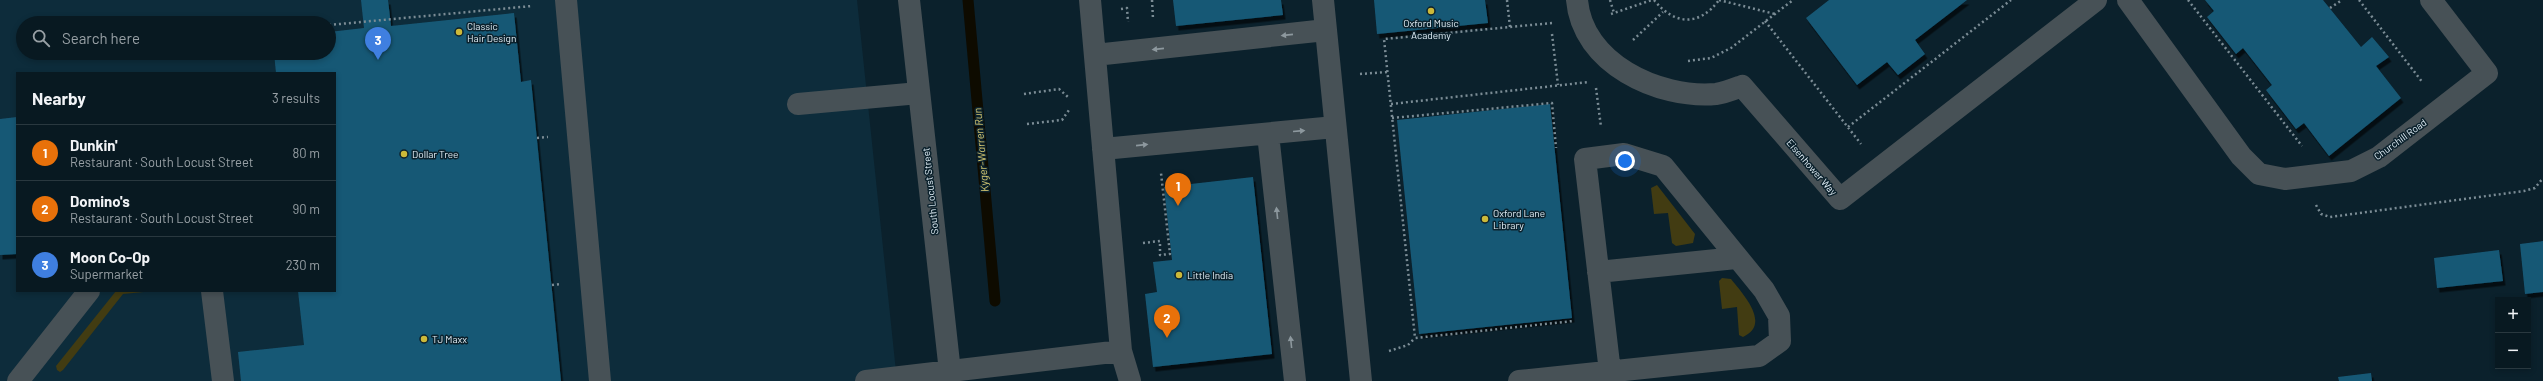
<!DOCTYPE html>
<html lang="en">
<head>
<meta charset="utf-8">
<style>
  body { margin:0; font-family:Barlow,sans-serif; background:#11222a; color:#f1f3f6 }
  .controls { position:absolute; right:12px; bottom:12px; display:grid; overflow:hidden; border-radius:0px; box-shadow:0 2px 6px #0003 }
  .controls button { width:36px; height:36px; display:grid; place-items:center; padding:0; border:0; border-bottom:1px solid #29383f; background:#081921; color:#f1f3f6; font:20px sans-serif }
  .you { position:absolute; left:1625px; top:161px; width:14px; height:14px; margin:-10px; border:3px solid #fff; border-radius:50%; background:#1a73e8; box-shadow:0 0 0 6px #1a73e833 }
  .badge { display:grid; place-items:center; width:26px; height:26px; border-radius:50%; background:#1a73e8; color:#fff; font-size:13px; font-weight:700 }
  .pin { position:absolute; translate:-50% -33px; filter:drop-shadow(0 1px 2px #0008) }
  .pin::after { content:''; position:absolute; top:21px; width:14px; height:12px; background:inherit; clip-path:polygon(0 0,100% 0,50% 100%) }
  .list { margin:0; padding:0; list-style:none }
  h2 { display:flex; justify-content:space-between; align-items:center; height:52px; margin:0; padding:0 16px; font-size:17px }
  h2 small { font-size:13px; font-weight:400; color:#98a0a5 }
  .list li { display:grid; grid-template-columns:26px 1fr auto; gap:12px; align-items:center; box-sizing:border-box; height:56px; padding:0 16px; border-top:1px solid #29383f }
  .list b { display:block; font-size:15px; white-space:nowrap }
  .list p { margin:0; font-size:13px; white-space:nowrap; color:#98a0a5 }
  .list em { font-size:13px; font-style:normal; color:#98a0a5 }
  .icon { flex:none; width:22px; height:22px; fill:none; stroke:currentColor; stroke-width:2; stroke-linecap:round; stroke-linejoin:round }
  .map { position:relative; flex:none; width:2543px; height:381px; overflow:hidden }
  .search { position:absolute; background:#081921; box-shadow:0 2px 6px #0003; left:16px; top:16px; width:320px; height:44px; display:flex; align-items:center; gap:10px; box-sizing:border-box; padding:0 14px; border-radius:22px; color:#98a0a5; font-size:15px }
  .panel { position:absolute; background:#081921; box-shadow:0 2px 6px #0003; left:16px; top:72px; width:320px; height:220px; border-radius:0px }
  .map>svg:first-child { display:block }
</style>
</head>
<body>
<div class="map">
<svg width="2543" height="381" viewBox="0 0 2543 381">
  <defs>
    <filter id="shadow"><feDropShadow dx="2.5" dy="4.5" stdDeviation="0" flood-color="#0009"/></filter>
  </defs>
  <rect width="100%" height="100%" fill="#0b212c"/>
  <path fill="#0d2c3b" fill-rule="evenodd" d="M0 0H857L897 381H0ZM23 23H329V53H23ZM17 73H335V291H17Z"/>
  <path fill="#423c12" d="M1657 185 1695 234 1693 243 1676 246 1672 243 1668 213 1654 214 1651 188Z
    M1722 278 1731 279C1742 293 1772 324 1743 337L1739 335 1737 307 1722 309 1719 281Z
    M116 291H154L123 294 63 370 60 372 57 370 56 366Z"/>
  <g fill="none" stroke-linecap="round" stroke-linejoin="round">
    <path stroke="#0e0b00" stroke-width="11" d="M968 0 995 301"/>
  </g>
  <path fill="#175875" filter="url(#shadow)" d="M361 0H388L391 26 514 13 521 82 531 80 561 381H241L238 352 304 345 298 291H335V73H276L274 53H329V32L364 28Z
    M1173 0H1281L1283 15 1176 26Z
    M1374 0H1485L1488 23 1377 34Z
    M1829 0H1967L1915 40 1925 54 1898 75 1887 62 1857 85 1806 18Z
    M2205 0H2323L2361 47 2372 37 2389 57 2376 66 2401 98 2329 156 2304 123 2296 129 2266 90 2272 85 2243 48 2236 54 2207 17 2214 11Z
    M1550 104 1572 318 1419 334 1397 120Z
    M17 117V254L0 255V119Z
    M1253 177 1272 354 1153 367 1145 294 1157 292 1153 262 1172 260 1164 187Z
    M2543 241V292L2525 294 2520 244Z
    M2499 250 2503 281 2437 288 2434 258Z
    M2371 373 2372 381H2339L2338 377Z"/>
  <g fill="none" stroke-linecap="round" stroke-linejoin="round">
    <path stroke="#7b8c95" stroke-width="2.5" stroke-dasharray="2 3" stroke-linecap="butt" d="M1152 0 1153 19
      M1507 0 1510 27
      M1610 0 1614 13
      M1654 0C1674 25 1699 27 1719 0
      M1719 0 1775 14
      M2188 0 2302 146
      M2359 0 2423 83
      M2330 8 2342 0
      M1121 9 1127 8 1128 22
      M1611 14 1652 0
      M1765 21 1861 144
      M1552 23 1384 39 1415 338 1573 321
      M329 25 532 6
      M1552 34 1558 85
      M1633 40 1663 12
      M1688 61 1711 58 1731 48 1793 0
      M1360 74 1387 72
      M1596 88 1601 127
      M1024 94 1059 89 1068 97
      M1391 104 1589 82
      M1392 118 1552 103 1556 148
      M1027 124 1062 120 1069 110
      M1848 127 2011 0
      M537 138 548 137
      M2316 205 2321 214 2330 217 2524 191 2535 188 2543 178
      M1143 243 1160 241V255L1170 254 1161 173
      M552 285 561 284
      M1389 351 1408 345 1415 338"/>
    <path stroke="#475156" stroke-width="22" d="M566 0 600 381
      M909 0 951 381
      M1090 0 1121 351
      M1323 0 1361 381
      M1577 0C1582 63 1658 99 1716 94 1724 93 1734 89 1742 86L1840 199 2096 0
      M2128 0 2241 156 2259 174 2285 179 2351 171 2379 157 2487 73 2431 0
      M1095 55 1326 30
      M798 104 919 93
      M1268 134 1295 381
      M1103 149 1335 127
      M1598 272 1736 258
      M212 291 223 381
      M18 381 89 291
      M866 381 1121 351 1130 381
      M1519 381 1759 356 1780 341 1779 316 1764 290 1663 166 1624 154 1585 159 1610 372"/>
  </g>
  <defs><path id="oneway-solid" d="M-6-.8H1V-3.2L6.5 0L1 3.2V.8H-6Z"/></defs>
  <g fill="#8d989e">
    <use href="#oneway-solid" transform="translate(1287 35) rotate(174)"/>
    <use href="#oneway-solid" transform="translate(1158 49) rotate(174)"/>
    <use href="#oneway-solid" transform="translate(1299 131) rotate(-5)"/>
    <use href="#oneway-solid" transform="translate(1142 145) rotate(-6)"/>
    <use href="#oneway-solid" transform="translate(1277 213) rotate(-96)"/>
    <use href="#oneway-solid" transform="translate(1291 342) rotate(-96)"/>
  </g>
  <g fill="#ccb939" stroke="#0b212c" stroke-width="1.5">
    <circle cx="1431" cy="11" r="4"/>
    <circle cx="459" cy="32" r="4"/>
    <circle cx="404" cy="154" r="4"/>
    <circle cx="1485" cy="219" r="4"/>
    <circle cx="1179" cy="275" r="4"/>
    <circle cx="424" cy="339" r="4"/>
  </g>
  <g text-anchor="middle" stroke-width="3" stroke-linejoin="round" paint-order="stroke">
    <g font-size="10" fill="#e2eff7" stroke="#0b212c" text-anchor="start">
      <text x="1431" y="27" text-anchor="middle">Oxford Music<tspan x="1431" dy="12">Academy</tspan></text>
      <text x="467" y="30">Classic<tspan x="467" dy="12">Hair Design</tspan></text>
      <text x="412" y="158">Dollar Tree</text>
      <text x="1493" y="217">Oxford Lane<tspan x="1493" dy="12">Library</tspan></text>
      <text x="1187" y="279">Little India</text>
      <text x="432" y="343">TJ Maxx</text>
    </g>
    <g font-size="10" fill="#e2eff7" stroke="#0b212c">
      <text transform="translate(2400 139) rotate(-36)" y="4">Churchill Road</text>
      <text transform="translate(1812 167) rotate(49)" y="4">Eisenhower Way</text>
      <text transform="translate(930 191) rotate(-96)" y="4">South Locust Street</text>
    </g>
    <g font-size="11" font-style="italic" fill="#d2c56f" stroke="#0b212c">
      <text transform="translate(981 150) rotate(-95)" y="4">Kyger-Warren Run</text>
    </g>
  </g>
</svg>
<div class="controls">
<button>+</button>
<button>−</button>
</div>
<div class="you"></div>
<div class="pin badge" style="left:1178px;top:206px;background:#e8710a">1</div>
<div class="pin badge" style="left:1167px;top:338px;background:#e8710a">2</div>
<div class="pin badge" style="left:378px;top:60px;background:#3f7fe0">3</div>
<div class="search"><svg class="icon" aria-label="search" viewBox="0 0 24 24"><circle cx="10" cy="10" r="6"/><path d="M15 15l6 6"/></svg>Search here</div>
<section class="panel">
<h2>Nearby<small>3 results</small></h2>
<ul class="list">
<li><span class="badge" style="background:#e8710a">1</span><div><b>Dunkin'</b><p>Restaurant · South Locust Street</p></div><em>80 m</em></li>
<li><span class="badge" style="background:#e8710a">2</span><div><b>Domino's</b><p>Restaurant · South Locust Street</p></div><em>90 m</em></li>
<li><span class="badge" style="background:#3f7fe0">3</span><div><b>Moon Co-Op</b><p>Supermarket</p></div><em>230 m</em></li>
</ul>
</section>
</div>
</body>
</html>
